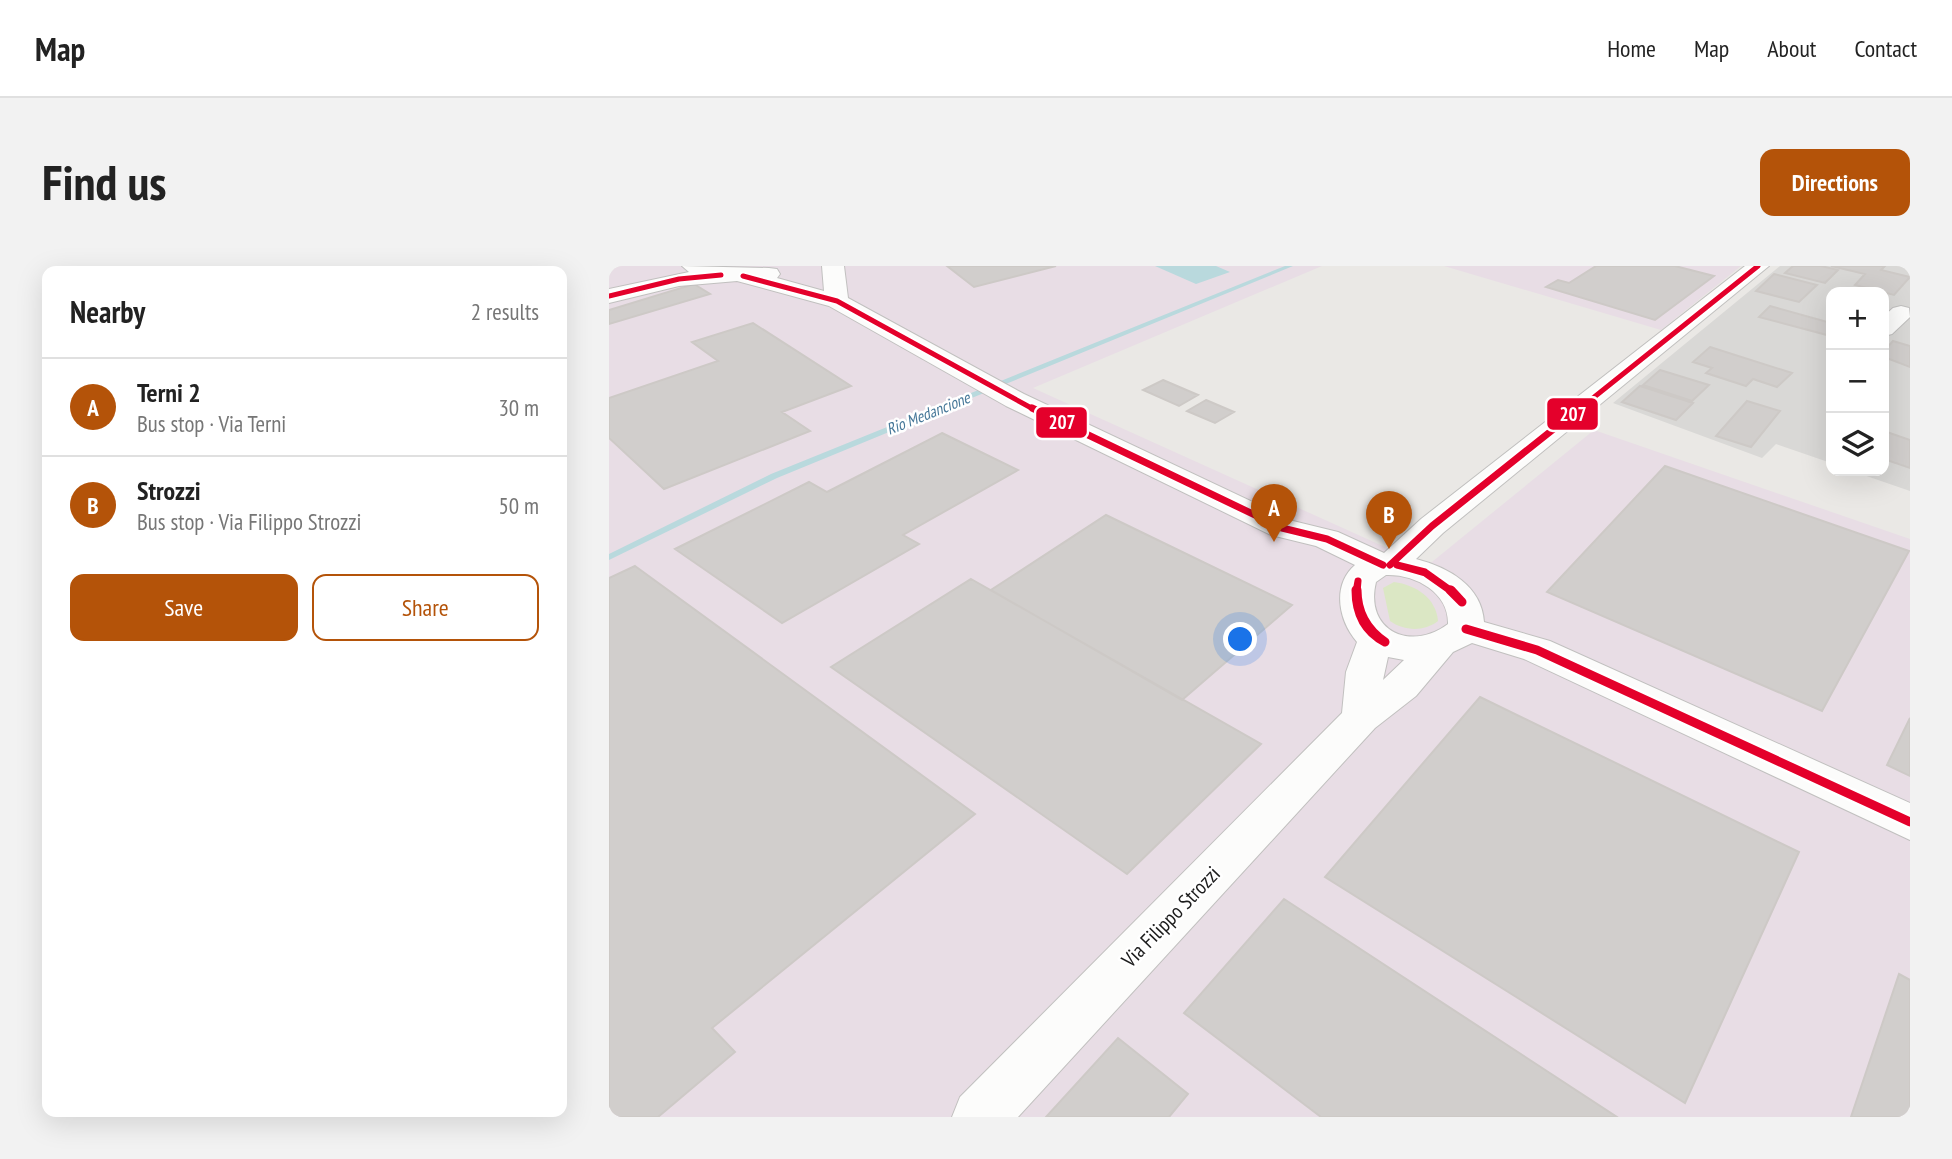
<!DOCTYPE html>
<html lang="en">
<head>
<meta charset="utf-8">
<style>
  body { margin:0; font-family:"PT Sans Narrow",sans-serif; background:#f2f2f2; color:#222 }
  .controls { position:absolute; right:21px; top:21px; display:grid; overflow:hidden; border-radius:14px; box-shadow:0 7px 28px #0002 }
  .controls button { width:63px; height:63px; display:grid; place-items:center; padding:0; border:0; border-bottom:2px solid #e0e0e0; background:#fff; color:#222; font:35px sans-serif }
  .you { position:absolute; left:632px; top:374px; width:24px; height:24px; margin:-18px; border:5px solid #fff; border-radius:50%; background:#1a73e8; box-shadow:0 0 0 10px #1a73e833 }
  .badge { display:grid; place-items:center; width:46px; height:46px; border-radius:50%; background:#b45309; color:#fff; font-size:23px; font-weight:700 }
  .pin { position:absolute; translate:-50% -58px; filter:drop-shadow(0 2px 4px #0008) }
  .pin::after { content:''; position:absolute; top:37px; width:24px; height:21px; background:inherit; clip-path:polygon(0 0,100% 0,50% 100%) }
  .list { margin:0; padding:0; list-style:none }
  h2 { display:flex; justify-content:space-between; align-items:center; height:91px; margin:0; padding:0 28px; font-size:30px }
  h2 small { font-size:23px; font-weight:400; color:#767676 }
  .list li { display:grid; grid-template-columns:46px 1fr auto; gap:21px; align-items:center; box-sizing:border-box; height:98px; padding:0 28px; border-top:2px solid #e0e0e0 }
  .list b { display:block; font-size:26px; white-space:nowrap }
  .list p { margin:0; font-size:23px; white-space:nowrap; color:#767676 }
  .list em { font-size:23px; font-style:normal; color:#767676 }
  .actions { display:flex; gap:14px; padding:21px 28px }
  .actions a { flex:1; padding:16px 0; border:2px solid #b45309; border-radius:14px; text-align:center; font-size:24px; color:#b45309 }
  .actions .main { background:#b45309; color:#fff }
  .icon { flex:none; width:38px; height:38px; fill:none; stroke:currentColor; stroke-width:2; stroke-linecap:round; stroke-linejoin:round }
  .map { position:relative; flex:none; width:1301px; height:851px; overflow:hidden; border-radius:14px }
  header { display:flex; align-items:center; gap:42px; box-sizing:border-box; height:98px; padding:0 35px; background:#fff; border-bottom:2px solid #e0e0e0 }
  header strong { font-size:33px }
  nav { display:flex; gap:38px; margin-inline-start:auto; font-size:24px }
  .intro { display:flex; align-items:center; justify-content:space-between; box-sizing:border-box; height:168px; padding:0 42px }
  h1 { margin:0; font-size:49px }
  .button { padding:18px 32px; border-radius:14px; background:#b45309; color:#fff; font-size:24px; font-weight:700 }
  main { display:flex; gap:42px; padding:0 42px }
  aside { flex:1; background:#fff; border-radius:14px; box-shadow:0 7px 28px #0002 }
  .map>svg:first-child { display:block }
</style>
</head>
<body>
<header>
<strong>Map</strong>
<nav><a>Home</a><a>Map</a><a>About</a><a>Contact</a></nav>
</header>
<div class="intro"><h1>Find us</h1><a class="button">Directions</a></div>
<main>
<aside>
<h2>Nearby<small>2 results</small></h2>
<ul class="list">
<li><span class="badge">A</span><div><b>Terni 2</b><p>Bus stop · Via Terni</p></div><em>30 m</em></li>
<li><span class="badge">B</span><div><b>Strozzi</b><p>Bus stop · Via Filippo Strozzi</p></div><em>50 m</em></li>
</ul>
<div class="actions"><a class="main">Save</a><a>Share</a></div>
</aside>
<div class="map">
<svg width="1301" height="851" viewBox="0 0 1301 851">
  <rect width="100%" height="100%" fill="#eae8e5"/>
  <path fill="#d9d8d6" d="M1171 0H1301V225L1243 205H1275V26H1222V197L1167 178 1153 192 1004 137Z"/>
  <path fill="#e8dde5" d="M0 0H713L424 122 818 300 985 164 1301 273V851H0Z
    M835 0H1132L1052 64Z"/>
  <path fill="#dbe7c4" d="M785 316C807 319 827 332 829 355 815 366 795 365 781 355L774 322Z"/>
  <path fill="#b9d9dd" d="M546 0H607L621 6 587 18Z"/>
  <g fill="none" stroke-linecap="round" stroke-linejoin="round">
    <path fill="#b9d9dd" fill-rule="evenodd" d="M676 0H684L168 212 0 294V288L162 208Z"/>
  </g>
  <path fill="#d1cecc" stroke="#cdc9c6" stroke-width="2" d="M338 0H447L365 21Z
    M987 0H1066L1105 10 1046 54 937 21 949 14 960 17Z
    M1184 0H1212L1229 4 1216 17 1176 7Z
    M1222 0H1276L1272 4 1301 11 1285 29 1246 19 1256 8Z
    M1165 8 1208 19 1190 36 1147 25Z
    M85 18 101 28 0 58V44Z
    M1161 40 1222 57V64L1218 69 1150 51Z
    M144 57 242 120 173 146 201 165 55 223 0 172V132L109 95 83 76Z
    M1284 75 1301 80V101L1275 91V85Z
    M1101 81 1183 107 1168 121 1144 113 1137 120 1097 107 1103 102 1084 96Z
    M1051 104 1100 119 1083 135 1034 119Z
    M554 114 589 129 570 140 534 124Z
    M1031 120 1084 137 1067 154 1013 136Z
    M597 134 625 146 606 157 578 145Z
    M1138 135 1171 145 1142 181 1107 170Z
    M1275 165 1301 174V202L1275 193Z
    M333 167 409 204 294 269 310 278 173 357 66 283 200 216 218 226Z
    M1056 200 1300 285 1213 445 938 326Z
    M497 249 683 339 573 434 382 324Z
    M26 300 366 548 103 762 126 786 49 851H0V312Z
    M362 313 652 478 518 608 222 401Z
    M871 431 1190 586 1076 837 716 611Z
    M1301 452V510L1278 499Z
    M675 633 1008 851H712L575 747Z
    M1290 708 1301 714V851H1242Z
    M509 772 579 828 560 851H437Z"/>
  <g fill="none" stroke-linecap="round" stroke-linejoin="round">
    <defs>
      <path id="minor" d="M73 0 160 2 168 3 171 8 168 12 215 25 213 0H235L239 32 415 128 684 255 729 266 775 287 812 253 1136 0H1160L834 267 807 293C839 301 873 320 875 356L941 375 1301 537V574L915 393 863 377 844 386 807 430 766 462 409 851H343L351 831 733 447 737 406 748 376C729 354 723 319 746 299L707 280 662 269 397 140 220 40 128 15 70 20 0 37V23L80 6ZM777 309C807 308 840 327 839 358 802 386 755 365 767 316ZM779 391 795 394 774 414Z
        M1292 40 1300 42 1301 51 1283 68 1275 70V50L1284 42Z"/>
    </defs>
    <use href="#minor" stroke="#c1c0bf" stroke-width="2"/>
    <use href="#minor" fill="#fcfcfb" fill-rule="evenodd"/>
    <defs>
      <path id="bus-1-far2" d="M134 10 228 35 426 144
        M0 30 70 13 112 9
        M969 144 1149 0"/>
      <path id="bus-1-far1" d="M423 142 673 262 718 273 774 299
        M781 299 823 260 971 142
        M788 299 816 306 844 326
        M788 299 816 307 843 326
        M747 326 749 315
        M748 326 749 315"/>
      <path id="bus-1" d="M747 324C747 347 755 365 776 376
        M748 324C748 346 757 363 776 376
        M841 324 853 336
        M842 324 853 336
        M857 363 928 384 1301 556"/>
    </defs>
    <use href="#bus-1-far2" stroke="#fff" stroke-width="9"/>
    <use href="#bus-1-far1" stroke="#fff" stroke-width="11"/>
    <use href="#bus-1" stroke="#fff" stroke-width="14"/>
    <use href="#bus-1-far2" stroke="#e4002b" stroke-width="5"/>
    <use href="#bus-1-far1" stroke="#e4002b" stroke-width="7"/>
    <use href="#bus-1" stroke="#e4002b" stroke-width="9"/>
  </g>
  <g text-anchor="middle" stroke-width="5" stroke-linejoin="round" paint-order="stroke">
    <g font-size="16" font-style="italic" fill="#477899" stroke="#fff">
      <text transform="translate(319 147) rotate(-22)" y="6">Rio Medancione</text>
    </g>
    <g font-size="21" fill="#1c1c1c" stroke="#fff">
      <text transform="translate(562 651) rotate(-46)" y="7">Via Filippo Strozzi</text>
    </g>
  </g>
  <g stroke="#fff" stroke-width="2.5">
    <rect x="937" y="131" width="53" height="34" rx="7" fill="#e4002b"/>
    <rect x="426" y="140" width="53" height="33" rx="7" fill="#e4002b"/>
  </g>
  <g font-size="19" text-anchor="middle" font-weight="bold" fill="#fff">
    <text x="964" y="155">207</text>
    <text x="453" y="163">207</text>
  </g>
</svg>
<div class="controls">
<button>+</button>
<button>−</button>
<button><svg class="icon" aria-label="layers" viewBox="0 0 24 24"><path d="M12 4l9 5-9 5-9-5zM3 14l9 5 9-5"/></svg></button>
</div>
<div class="you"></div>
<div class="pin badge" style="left:665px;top:276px">A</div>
<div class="pin badge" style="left:780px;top:283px">B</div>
</div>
</main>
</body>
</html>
